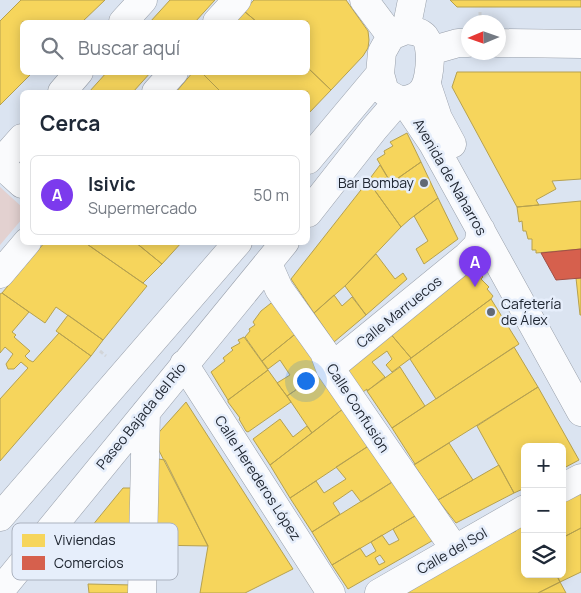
<!DOCTYPE html>
<html lang="es">
<head>
<meta charset="utf-8">
<style>
  body { margin:0; font-family:Manrope,sans-serif; background:#f6f6f7; color:#1f2937 }
  .controls { position:absolute; right:15px; bottom:15px; display:grid; overflow:hidden; border-radius:8px; box-shadow:0 2px 12px #0003 }
  .controls button { width:45px; height:45px; display:grid; place-items:center; padding:0; border:0; border-bottom:1px solid #e0e1e3; background:#fff; color:#1f2937; font:25px sans-serif }
  .compass { position:absolute; left:461px; top:15px; width:45px; height:45px; border-radius:50%; background:#fff; box-shadow:0 2px 12px #0003; rotate:268deg }
  .you { position:absolute; left:305px; top:380px; width:18px; height:18px; margin:-12px; border:4px solid #fff; border-radius:50%; background:#1a73e8; box-shadow:0 0 0 8px #1a73e833 }
  .badge { display:grid; place-items:center; width:32px; height:32px; border-radius:50%; background:#7c3aed; color:#fff; font-size:16px; font-weight:700 }
  .pin { position:absolute; translate:-50% -41px; filter:drop-shadow(0 1px 2px #0008) }
  .pin::after { content:''; position:absolute; top:26px; width:18px; height:15px; background:inherit; clip-path:polygon(0 0,100% 0,50% 100%) }
  .list { margin:0; padding:0; list-style:none }
  h2 { display:flex; justify-content:space-between; align-items:center; height:65px; margin:0; padding:0 20px; font-size:21px }
  h2 small { font-size:16px; font-weight:400; color:#747a83 }
  .list li { display:grid; grid-template-columns:32px 1fr auto; gap:15px; align-items:center; box-sizing:border-box; height:80px; margin:0 10px 10px; padding:0 10px; border:1px solid #e0e1e3; border-radius:8px }
  .list b { display:block; font-size:19px; white-space:nowrap }
  .list p { margin:0; font-size:16px; white-space:nowrap; color:#747a83 }
  .list em { font-size:16px; font-style:normal; color:#747a83 }
  .icon { flex:none; width:28px; height:28px; fill:none; stroke:currentColor; stroke-width:2; stroke-linecap:round; stroke-linejoin:round }
  .map { position:relative; flex:none; width:581px; height:593px; overflow:hidden }
  .search { position:absolute; background:#fff; box-shadow:0 2px 12px #0003; left:20px; top:20px; width:290px; height:55px; display:flex; align-items:center; gap:12px; box-sizing:border-box; padding:0 18px; border-radius:8px; color:#747a83; font-size:19px }
  .panel { position:absolute; background:#fff; box-shadow:0 2px 12px #0003; left:20px; top:90px; width:290px; height:155px; border-radius:8px }
  .map>svg:first-child { display:block }
</style>
</head>
<body>
<div class="map">
<svg width="581" height="593" viewBox="0 0 581 593">
  <rect width="100%" height="100%" fill="#dbe4f1"/>
  <path fill="#e3d1d0" d="M0 187 22 207V219L0 245Z"/>
  <path fill="#f6d55c" stroke="#b6a14f" fill-rule="evenodd" d="M21 0H105L82 22H22V72H33L0 105V21Z
    M170 0H215L195 22H150Z
    M254 0H346L368 31 369 40 368 48 363 56 331 90 308 68V22H257L244 11Z
    M450 0H581V7H457Z
    M244 11 257 22H234Z
    M308 68 331 90 308 114V92H221L201 72H308Z
    M107 72H151L133 92H89Z
    M193 72H201L221 92H176Z
    M457 72H581V179L552 181 556 189 536 200 539 205 517 207 452 87Z
    M407 133 421 162 391 183 377 159 385 154 384 151 393 146 390 142Z
    M421 162 438 198 410 219 401 227 368 181 380 165 391 183Z
    M368 181 401 227 346 285 314 313 291 279Z
    M438 198 458 239 424 264 416 249 428 241 414 216Z
    M581 201V249L536 253V250H532V239H528L526 231H523L522 221 519 222 517 207Z
    M45 242H84L147 286 103 340 56 307 45 323 2 293Z
    M84 242H135L162 264 143 283Z
    M135 242H182L162 264Z
    M376 254 395 279 403 273 407 279 366 315 345 286Z
    M472 265 483 277 481 279 489 287 487 289 493 296 491 299 411 358 389 332Z
    M576 278H581V315H580Z
    M2 293 29 312 12 332 16 335 14 337 30 351 25 356 29 360 33 362 59 333 91 356 0 461V399L28 368 21 362 14 369H8L6 364 13 354 5 347 0 353V294Z
    M334 295 342 306 352 297 366 315 334 342 314 313Z
    M491 299 519 344 436 399 410 359Z
    M275 300 299 331 262 361 245 337 250 331 249 329 255 325 253 322 261 311Z
    M68 315 103 340 91 356 56 331Z
    M299 331 325 370 287 396 277 383 290 375 280 360 268 369 262 361Z
    M389 332 411 358 392 372 386 365 392 359 387 351 372 362 385 377 367 391V389L356 397 338 374Z
    M244 337 268 370 228 400 211 372 225 361 223 358 233 350 231 348 240 343 238 340Z
    M514 347 538 387 415 464 392 428Z
    M400 367 425 406 392 428 367 391Z
    M268 370 291 402 248 432 246 431 239 419 240 418 228 402V400Z
    M325 370 348 405 312 433 287 396Z
    M538 387 579 460 562 469V447H525V488L514 493 477 426Z
    M186 402 293 569 245 593H200L208 546 153 439Z
    M348 405 373 443 290 498 270 465Z
    M280 419 293 437 307 426 312 433 270 465 253 439Z
    M373 443 397 479 361 502 352 490 333 503 340 514 312 532 290 498 316 481 324 493 346 479 336 467Z
    M449 443 473 480 438 500 414 465Z
    M152 458 165 460 208 546 150 545Z
    M499 465 514 493 456 523 438 500Z
    M397 479 420 513 332 565 312 532Z
    M123 488H135L134 577 87 575V532ZM109 524 120 530 121 547H100L101 538Z
    M581 492V528L562 538V502Z
    M420 513 437 538 348 589 332 565 360 548 366 557 376 551 371 542 382 535 389 545 399 540 393 529ZM380 555 385 562 379 565 375 558Z
    M525 523V574H556L560 582 538 593H404L480 548 516 531 514 529Z
    M581 528V572L560 582 556 574H562V538Z
    M560 582 566 593H538Z
    M88 584 133 585V593H89Z"/>
  <path fill="#d6604d" stroke="#9f4f45" d="M581 249V278L556 280 541 253Z"/>
  <g fill="none" stroke-linecap="round" stroke-linejoin="round">
    <defs>
      <path id="street" d="M364 0 391 36
        M123 22 143 0
        M217 22 237 0
        M406 30C413 31 420 31 425 37 429 42 430 53 430 59 429 81 426 101 399 100L385 92 380 74 382 52 391 36Z
        M406 30 412 0
        M498 43 581 44
        M430 51 458 43H468
        M427 85 438 118 452 144
        M62 92 79 72
        M156 92 174 72
        M404 101 433 144 581 412
        M308 160 380 74
        M0 163 22 138
        M0 164 22 184
        M308 213 374 129 399 100
        M268 264 279 289 324 352 330 368 454 548
        M0 274 27 242
        M184 364 331 593
        M330 368 467 256 478 245 481 230
        M562 488 581 478
        M0 517 238 242
        M0 591 285 242
        M142 593 146 412
        M379 593 525 509"/>
    </defs>
    <use href="#street" stroke="#989faa" stroke-width="29"/>
    <path stroke="#d2d5d9" stroke-width="3" stroke-dasharray="4 2.5" stroke-linecap="butt" d="M480 12V21
      M100 351 106 356"/>
    <use href="#street" stroke="#fafbfd" stroke-width="28"/>
  </g>
  <g fill="#616975" stroke="#e6eefb" stroke-width="2">
    <circle cx="424" cy="183" r="5"/>
    <circle cx="491" cy="312" r="5"/>
  </g>
  <g text-anchor="middle" stroke-width="5" stroke-linejoin="round" paint-order="stroke">
    <g font-size="14" fill="#202732" stroke="#e6eefb">
      <text transform="translate(450 177) rotate(60)" y="5">Avenida de Naharros</text>
      <text transform="translate(399 312) rotate(-39)" y="5">Calle Marruecos</text>
      <text transform="translate(358 408) rotate(57)" y="5">Calle Confusión</text>
      <text transform="translate(141 416) rotate(-51)" y="5">Paseo Bajada del Río</text>
      <text transform="translate(258 478) rotate(57)" y="5">Calle Herederos López</text>
      <text transform="translate(452 551) rotate(-30)" y="5">Calle del Sol</text>
    </g>
    <g font-size="14" fill="#202732" stroke="#e6eefb" text-anchor="end">
      <text x="414" y="188">Bar Bombay</text>
      <text x="501" y="309" text-anchor="start">Cafetería<tspan x="501" dy="16">de Álex</tspan></text>
    </g>
  </g>
  <rect x="12" y="523" width="166" height="57" rx="8" fill="#e6eefb" stroke="#abb2bf" stroke-width="1"/>
  <rect x="22" y="534" width="23" height="13" fill="#f6d55c"/>
  <rect x="22" y="556" width="23" height="14" fill="#d6604d"/>
  <g font-size="14" fill="#202732">
    <text x="54" y="545">Viviendas</text>
    <text x="54" y="568">Comercios</text>
  </g>
</svg>
<div class="controls">
<button>+</button>
<button>−</button>
<button><svg class="icon" aria-label="layers" viewBox="0 0 24 24"><path d="M12 4l9 5-9 5-9-5zM3 14l9 5 9-5"/></svg></button>
</div>
<svg class="compass" viewBox="-18 -18 36 36"><path d="M0-13l5 13h-10z" fill="#e53935"/><path d="M0 13l5-13h-10z" fill="#747a83"/></svg>
<div class="you"></div>
<div class="pin badge" style="left:475px;top:287px">A</div>
<div class="search"><svg class="icon" aria-label="search" viewBox="0 0 24 24"><circle cx="10" cy="10" r="6"/><path d="M15 15l6 6"/></svg>Buscar aquí</div>
<section class="panel">
<h2>Cerca<small></small></h2>
<ul class="list">
<li><span class="badge">A</span><div><b>Isivic</b><p>Supermercado</p></div><em>50 m</em></li>
</ul>
</section>
</div>
</body>
</html>
